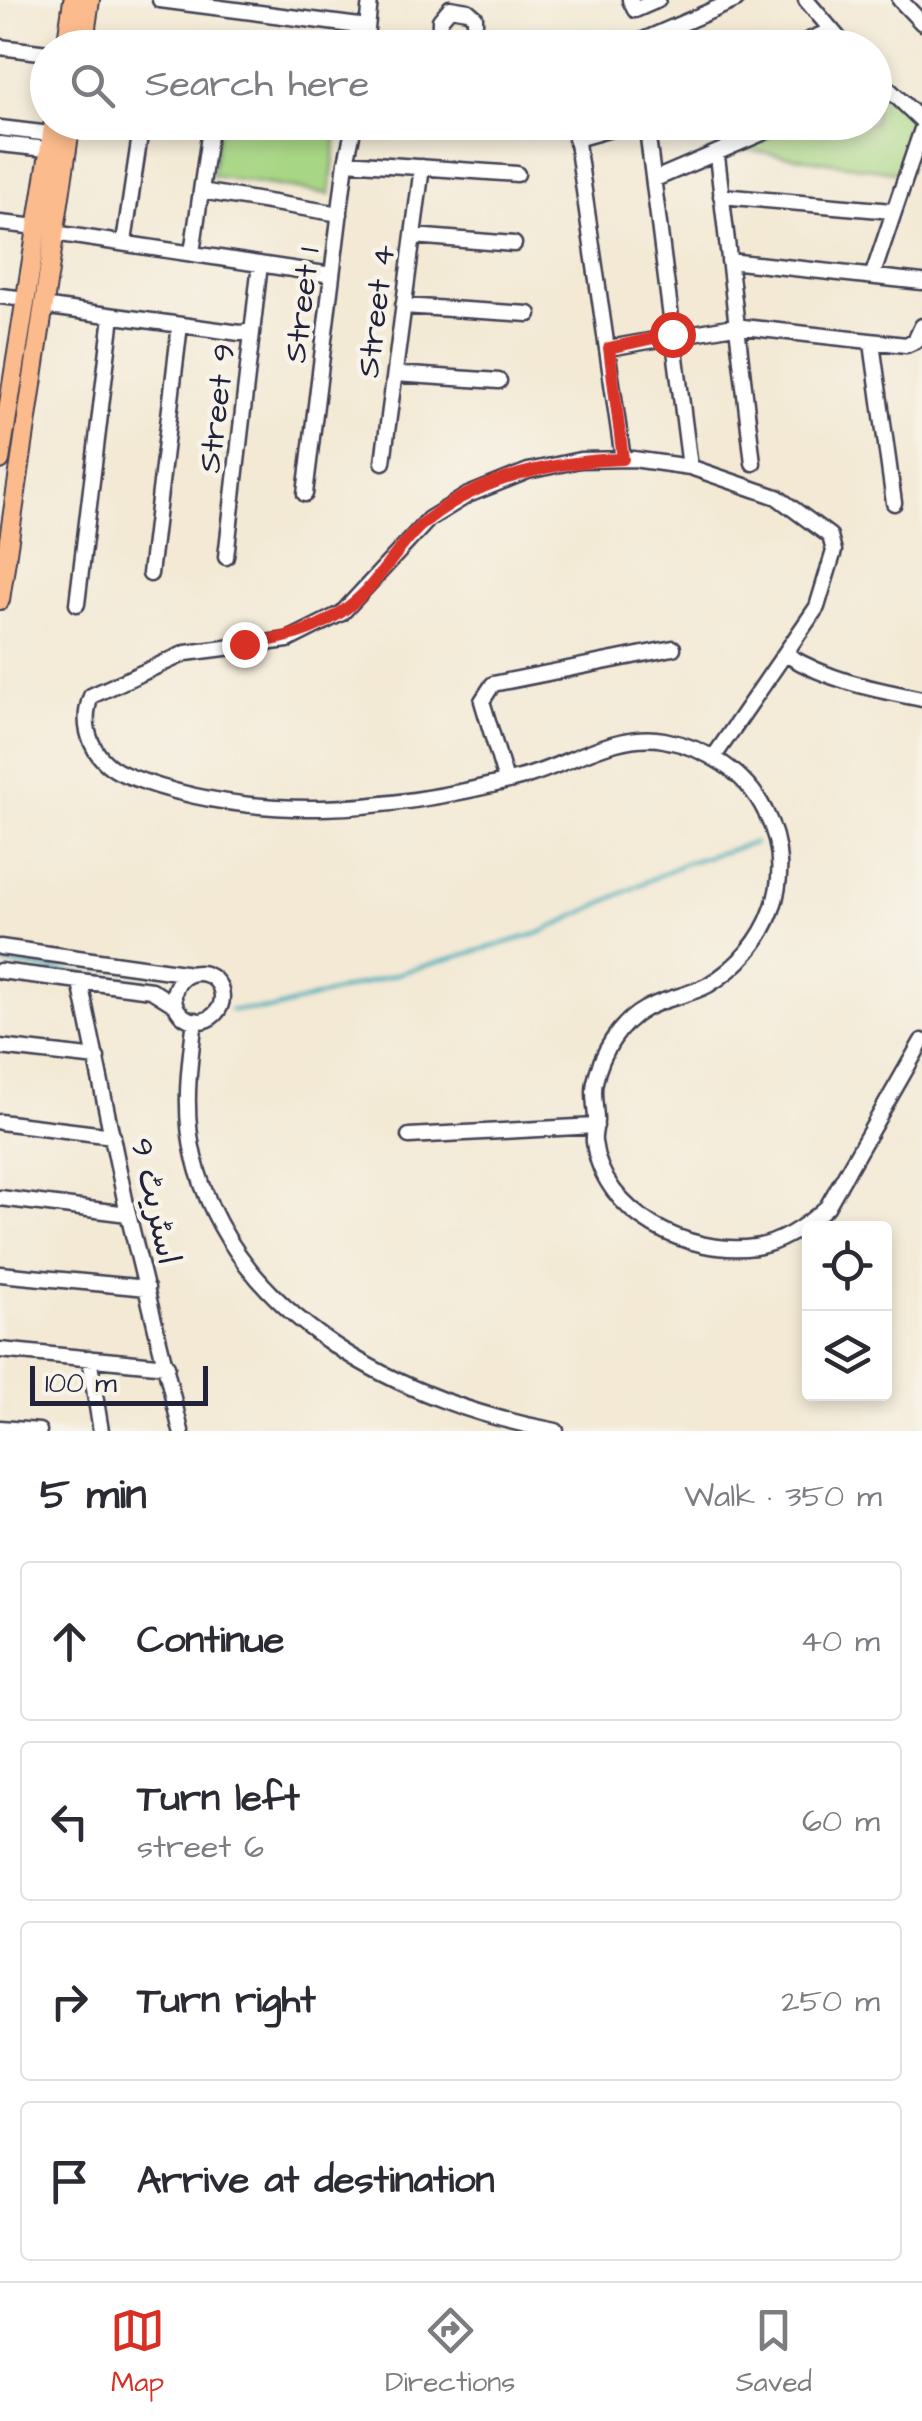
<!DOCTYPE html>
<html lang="en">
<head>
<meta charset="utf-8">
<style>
  body { margin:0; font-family:"Architects Daughter","Playpen Sans Arabic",sans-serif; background:#f2f2f3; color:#2b2b33 }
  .controls { position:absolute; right:30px; bottom:30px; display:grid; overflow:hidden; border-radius:10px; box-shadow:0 5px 15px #0003 }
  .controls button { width:90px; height:90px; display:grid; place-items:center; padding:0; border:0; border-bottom:2px solid #e1e1e2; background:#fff; color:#2b2b33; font:50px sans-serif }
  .scale { position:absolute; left:30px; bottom:25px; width:178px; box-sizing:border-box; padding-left:10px; border:5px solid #22223b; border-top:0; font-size:28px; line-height:35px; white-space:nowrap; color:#22223b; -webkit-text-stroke:8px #f7f3e8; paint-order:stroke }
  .stop { position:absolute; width:30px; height:30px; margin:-22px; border:8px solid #d93025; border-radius:50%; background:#fff }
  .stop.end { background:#d93025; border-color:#fff; box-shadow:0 2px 10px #0008 }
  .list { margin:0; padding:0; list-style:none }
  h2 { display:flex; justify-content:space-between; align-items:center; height:130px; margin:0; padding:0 40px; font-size:42px }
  h2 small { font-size:32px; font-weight:400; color:#7c7c81 }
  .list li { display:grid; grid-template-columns:65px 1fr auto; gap:30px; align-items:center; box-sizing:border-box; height:160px; margin:0 20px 20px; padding:0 20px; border:2px solid #e1e1e2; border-radius:10px }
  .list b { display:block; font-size:38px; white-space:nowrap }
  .list p { margin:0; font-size:32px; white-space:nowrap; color:#7c7c81 }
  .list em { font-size:32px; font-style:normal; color:#7c7c81 }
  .icon { flex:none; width:55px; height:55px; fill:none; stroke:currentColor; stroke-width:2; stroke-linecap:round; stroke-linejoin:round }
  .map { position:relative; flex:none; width:922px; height:1431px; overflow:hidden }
  .search { position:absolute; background:#fff; box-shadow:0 5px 15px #0003; left:30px; right:30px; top:30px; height:110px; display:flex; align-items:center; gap:25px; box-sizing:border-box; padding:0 35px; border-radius:55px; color:#7c7c81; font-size:38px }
  .sheet { height:850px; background:#fff }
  nav { display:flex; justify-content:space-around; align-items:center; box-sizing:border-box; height:140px; border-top:2px solid #e1e1e2; background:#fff; font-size:28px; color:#7c7c81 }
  nav a { display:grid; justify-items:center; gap:5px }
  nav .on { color:#d93025 }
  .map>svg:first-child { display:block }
</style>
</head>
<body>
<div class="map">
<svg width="922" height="1431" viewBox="0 0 922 1431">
  <rect width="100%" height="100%" fill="#f7f3e8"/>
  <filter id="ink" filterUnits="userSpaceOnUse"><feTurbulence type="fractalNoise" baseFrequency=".01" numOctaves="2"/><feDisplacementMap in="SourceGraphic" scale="20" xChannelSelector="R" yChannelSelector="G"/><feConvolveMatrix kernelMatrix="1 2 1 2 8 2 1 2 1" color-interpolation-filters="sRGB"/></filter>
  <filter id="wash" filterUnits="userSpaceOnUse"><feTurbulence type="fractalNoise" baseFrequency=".0048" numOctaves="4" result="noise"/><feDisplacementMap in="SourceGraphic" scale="40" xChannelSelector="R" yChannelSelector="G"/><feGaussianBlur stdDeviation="2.25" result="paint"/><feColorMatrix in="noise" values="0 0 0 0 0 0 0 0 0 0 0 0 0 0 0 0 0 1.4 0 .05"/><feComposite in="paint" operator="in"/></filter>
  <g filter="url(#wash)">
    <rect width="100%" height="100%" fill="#f3e9d4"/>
    <path fill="#a7d684" stroke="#647c60" stroke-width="2.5" d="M882 89 921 126 901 173 741 149 803 123 874 122 875 92Z
      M220 123H338L330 194 212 176Z"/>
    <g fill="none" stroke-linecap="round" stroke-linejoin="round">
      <path stroke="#3dabbb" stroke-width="4" d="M0 963 157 984
        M231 1010 274 1009 540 933 685 863 754 843"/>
    </g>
  </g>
  <g filter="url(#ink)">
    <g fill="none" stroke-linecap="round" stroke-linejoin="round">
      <defs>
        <path id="minor" d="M160 0 367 27
          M630 0 635 10 658 0
          M806 0 847 48
          M900 0 922 23
          M0 47 48 53
          M365 48 370 0
          M439 48 440 20 450 8 468 11 475 17V48
          M625 48 736 0
          M790 48 830 31
          M874 75 922 121
          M574 122 623 459
          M646 122 690 467
          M0 128 59 135
          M576 139 636 122
          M0 144 56 150
          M717 156 753 463
          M346 162 517 174
          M655 179 788 122
          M201 191 340 214
          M721 196 892 211
          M0 223 38 227
          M54 233 332 275
          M413 236 514 244
          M124 242 142 122
          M192 253 211 122
          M729 261 922 282
          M873 274 922 129
          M0 296 27 299
          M42 306 240 333 252 331
          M403 306 529 314
          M872 343 894 503
          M609 348 734 326 906 345 915 341 922 326
          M395 374 499 381
          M383 462 422 167
          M305 494 346 162 355 122
          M226 557 260 264
          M150 574 180 325
          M77 604 112 316
          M787 655C830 681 873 689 922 699
          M713 758 817 607 834 551 830 536 777 497 690 467 633 459 580 460 528 471 468 495 429 519 342 613 288 640 186 653 91 696C79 728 93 762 126 775 253 825 391 812 520 778 567 766 615 731 664 740 706 748 746 772 765 811 799 877 769 949 708 985 688 996 664 998 645 1009 619 1023 601 1054 595 1082 592 1094 596 1108 596 1120 596 1127 593 1135 594 1142 603 1215 689 1256 755 1247 782 1243 807 1225 827 1207L922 1041
          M506 781 482 701 493 684 673 648
          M0 947 191 974
          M0 971 151 990 175 1005
          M174 997a24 24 0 1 1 48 0a24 24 0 1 1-48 0Z
          M80 982 128 1214 181 1431
          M195 1020C189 1065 183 1112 194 1157 233 1318 405 1404 556 1431
          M0 1047 97 1058
          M0 1122 113 1136
          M409 1136 596 1126
          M0 1198 128 1214
          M0 1274 147 1288
          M0 1350 167 1366
          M89 1358 101 1431
          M0 1428 39 1431"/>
        <path id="major" d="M66 48 73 0
          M83 48 90 0
          M0 460 54 122
          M0 600 71 122"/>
      </defs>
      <use href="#minor" stroke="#414052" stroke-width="19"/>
      <use href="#major" stroke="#414052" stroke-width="22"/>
      <use href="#minor" stroke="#fff" stroke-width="14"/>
      <use href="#major" stroke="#fbbb8d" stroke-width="18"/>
    </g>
  </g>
  <g fill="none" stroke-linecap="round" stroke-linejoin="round" filter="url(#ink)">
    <path stroke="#d93025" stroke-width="12" d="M244 644C291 639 333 626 367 590 388 567 403 540 427 520 481 477 556 461 623 459L609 348 672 334"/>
  </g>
  <g text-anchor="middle" stroke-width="9" stroke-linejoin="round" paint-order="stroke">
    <g font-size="32" fill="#22223b" stroke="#f7f3e8">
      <text transform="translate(301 305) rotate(-83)" y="11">Street 1</text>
      <text transform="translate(375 311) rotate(-83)" y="11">Street 4</text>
      <text transform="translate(216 408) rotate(-83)" y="11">Street 9</text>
      <text transform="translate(156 1201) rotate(77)" y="11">اسٹریٹ 9</text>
    </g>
  </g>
</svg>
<div class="controls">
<button><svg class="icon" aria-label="locate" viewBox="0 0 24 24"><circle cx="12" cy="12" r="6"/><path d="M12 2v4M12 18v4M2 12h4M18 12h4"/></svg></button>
<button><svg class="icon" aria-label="layers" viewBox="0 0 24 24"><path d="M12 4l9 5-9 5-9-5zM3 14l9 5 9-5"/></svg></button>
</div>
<div class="scale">100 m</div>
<div class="stop" style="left:672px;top:334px"></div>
<div class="stop end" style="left:244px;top:644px"></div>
<div class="search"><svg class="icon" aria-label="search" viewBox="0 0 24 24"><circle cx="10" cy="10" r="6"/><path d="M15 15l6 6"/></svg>Search here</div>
</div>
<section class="sheet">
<h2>5 min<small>Walk · 350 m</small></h2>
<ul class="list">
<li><svg class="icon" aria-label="ahead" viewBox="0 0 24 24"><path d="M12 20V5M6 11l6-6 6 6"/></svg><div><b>Continue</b></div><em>40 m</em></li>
<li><svg class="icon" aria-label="left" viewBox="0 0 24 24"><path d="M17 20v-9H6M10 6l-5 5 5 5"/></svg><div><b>Turn left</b><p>street 6</p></div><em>60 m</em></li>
<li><svg class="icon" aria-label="right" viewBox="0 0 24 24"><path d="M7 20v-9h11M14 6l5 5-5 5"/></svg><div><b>Turn right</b></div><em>250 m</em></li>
<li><svg class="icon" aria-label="arrive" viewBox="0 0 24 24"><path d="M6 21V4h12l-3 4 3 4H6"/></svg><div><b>Arrive at destination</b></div></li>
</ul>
</section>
<nav>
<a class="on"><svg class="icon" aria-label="map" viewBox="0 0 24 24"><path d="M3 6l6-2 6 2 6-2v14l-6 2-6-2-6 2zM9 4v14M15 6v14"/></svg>Map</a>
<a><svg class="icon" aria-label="directions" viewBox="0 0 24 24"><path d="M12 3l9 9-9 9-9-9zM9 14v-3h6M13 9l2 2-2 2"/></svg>Directions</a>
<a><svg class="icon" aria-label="saved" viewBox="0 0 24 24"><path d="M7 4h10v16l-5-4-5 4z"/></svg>Saved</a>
</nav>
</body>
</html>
